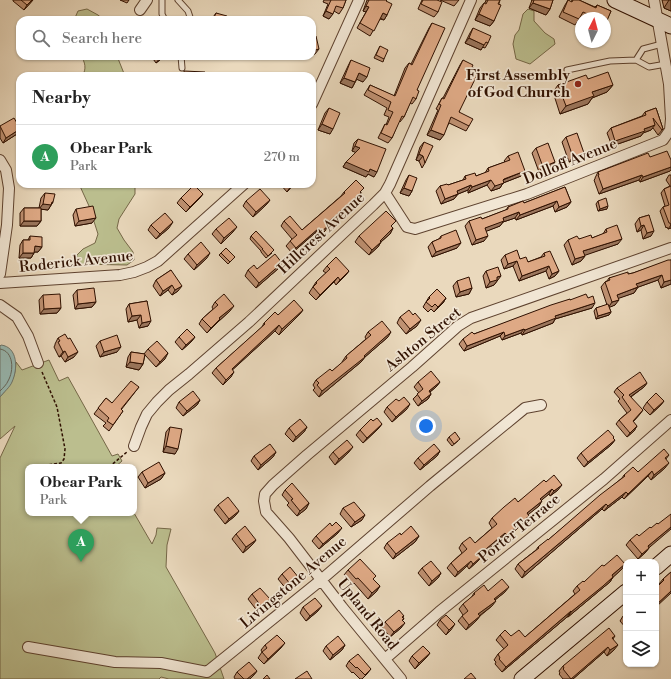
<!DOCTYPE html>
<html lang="en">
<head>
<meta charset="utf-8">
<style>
  body { margin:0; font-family:"Libre Bodoni",serif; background:#f2f2f2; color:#222 }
  .controls { position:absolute; right:12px; bottom:12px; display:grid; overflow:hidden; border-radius:8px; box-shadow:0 1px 3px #0004 }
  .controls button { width:36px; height:36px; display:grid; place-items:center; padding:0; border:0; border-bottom:1px solid #e0e0e0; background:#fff; color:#222; font:20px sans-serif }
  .compass { position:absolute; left:575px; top:12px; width:36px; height:36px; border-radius:50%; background:#fff; box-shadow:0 1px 3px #0004; rotate:6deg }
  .you { position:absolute; left:426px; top:426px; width:14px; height:14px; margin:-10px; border:3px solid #fff; border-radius:50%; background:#1a73e8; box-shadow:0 0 0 6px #1a73e833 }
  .badge { display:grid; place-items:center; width:26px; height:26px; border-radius:50%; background:#d93025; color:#fff; font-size:13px; font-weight:700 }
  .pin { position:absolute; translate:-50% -33px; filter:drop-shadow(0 1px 2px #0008) }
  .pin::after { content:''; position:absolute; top:21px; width:14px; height:12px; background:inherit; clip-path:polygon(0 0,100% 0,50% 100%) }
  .popup { position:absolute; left:25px; top:464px; width:112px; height:52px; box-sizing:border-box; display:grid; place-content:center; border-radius:8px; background:#fff; filter:drop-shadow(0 1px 3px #0005); font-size:13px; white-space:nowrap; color:#767676 }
  .popup b { font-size:15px; color:#222 }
  .popup::after { content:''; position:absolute; left:50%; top:100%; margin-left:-8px; border:8px solid transparent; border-top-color:#fff }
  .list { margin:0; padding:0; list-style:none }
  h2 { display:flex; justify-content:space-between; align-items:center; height:52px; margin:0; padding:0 16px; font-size:17px }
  h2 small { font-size:13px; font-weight:400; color:#767676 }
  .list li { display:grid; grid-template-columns:26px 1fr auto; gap:12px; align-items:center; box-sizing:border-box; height:64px; padding:0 16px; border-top:1px solid #e0e0e0 }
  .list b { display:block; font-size:15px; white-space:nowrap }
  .list p { margin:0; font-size:13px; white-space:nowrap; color:#767676 }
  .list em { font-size:13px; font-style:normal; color:#767676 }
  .icon { flex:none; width:22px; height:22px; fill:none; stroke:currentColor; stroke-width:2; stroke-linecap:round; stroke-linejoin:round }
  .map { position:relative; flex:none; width:671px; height:679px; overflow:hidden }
  .search { position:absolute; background:#fff; box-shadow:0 1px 3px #0004; left:16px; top:16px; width:300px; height:44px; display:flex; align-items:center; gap:10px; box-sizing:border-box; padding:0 14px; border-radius:12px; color:#767676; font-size:15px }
  .panel { position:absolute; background:#fff; box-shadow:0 1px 3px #0004; left:16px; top:72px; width:300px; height:116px; border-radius:12px }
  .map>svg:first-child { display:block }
</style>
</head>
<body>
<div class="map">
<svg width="671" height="679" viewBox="0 0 671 679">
  <rect width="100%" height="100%" fill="#ead9bd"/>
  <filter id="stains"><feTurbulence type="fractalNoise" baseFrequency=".005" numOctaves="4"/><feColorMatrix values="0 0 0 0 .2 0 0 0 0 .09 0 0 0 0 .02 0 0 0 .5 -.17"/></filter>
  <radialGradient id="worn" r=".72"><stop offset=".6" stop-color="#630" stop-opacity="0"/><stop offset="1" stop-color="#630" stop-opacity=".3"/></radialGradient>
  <path fill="#bbbe8e" stroke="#756747" d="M87 9 98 15 104 20H74L78 11Z
    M528 9 534 11V21L545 33 554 39 555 44 530 64 516 59 513 44 515 35 519 30 523 14Z
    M81 56H117L125 76H82C87 69 85 62 81 56Z
    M79 184H135V194L119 219 117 228 124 240 133 252 134 260 127 265 77 264V255L83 249 95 243 98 234 89 206Z
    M49 360 59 381 68 377 112 456 118 454 122 461 115 467H28V513H134L152 544 156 535 157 528 171 529 167 545 166 567 215 653 224 679H169L161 677 159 679H0V458L15 426 0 439V397C11 384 15 380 16 362L22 370Z"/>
  <path fill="#98bab4" stroke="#6e766c" d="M1 345C18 347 18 369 12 382 10 387 4 392 0 397V346Z"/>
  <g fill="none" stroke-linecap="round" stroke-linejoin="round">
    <path stroke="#64655a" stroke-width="1" d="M0 349C14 351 14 371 8 381 7 384 3 388 0 391"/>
    <defs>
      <path id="service" d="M162 0V14L165 20
        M178 0 188 11 191 20
        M662 44 643 49 636 60 649 67 666 64
        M181 56 182 68
        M567 70 610 61 636 60"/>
      <path id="minor" d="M140 10 147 0
        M312 104 359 0
        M0 160 6 170 9 188 7 225 0 274
        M385 193 407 227 415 229 527 194 663 140 670 130 671 119 669 84 654 0
        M0 283 120 275 134 272 147 267 158 261 244 184
        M0 305 17 317 28 336 38 363
        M134 446 141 427 147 414 157 402 169 390 189 374 249 322 373 205 385 193 390 184 471 0
        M28 647 115 662 161 663 207 672 321 580 430 486 525 408 541 405
        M385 659 439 612 604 479 671 420
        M401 679 342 607 289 538 266 512 264 501 265 494 273 485 307 455 412 367 458 326 471 318 671 248"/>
      <path id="secondary" d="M615 0 671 26
        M656 567 671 554
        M522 679 626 592"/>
    </defs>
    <use href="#service" stroke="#5e422f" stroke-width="7"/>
    <use href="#minor" stroke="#5e422f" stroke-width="12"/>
    <use href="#secondary" stroke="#2f1000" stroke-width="17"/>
    <path stroke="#2f1000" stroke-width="1.5" stroke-dasharray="3 2" stroke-linecap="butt" d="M42 372 57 407 65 449 64 459 61 463 47 465V467
      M109 467 127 452"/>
    <use href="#service" stroke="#f1e6d4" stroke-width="5"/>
    <use href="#minor" stroke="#f1e6d4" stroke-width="10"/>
    <use href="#secondary" stroke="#f1e6d4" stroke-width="15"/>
  </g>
  <path fill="#bf9172" stroke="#2f1000" d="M13 0H33L24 10 13 1Z
    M120 0H129L127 3Z
    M324 0H346L343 8 339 14 334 11 329 19 323 16 328 4 323 2Z
    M367 0H387L386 1 387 15 384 20 380 19 370 36 357 28 366 12 363 11Z
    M422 0H437L438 12 434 17 418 9Z
    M440 0H459L454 6Z
    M486 0H500L494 21 490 26 475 20 480 8 484 3H485Z
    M531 0H553L550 9 546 15 529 8 532 0Z
    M568 0 571 2 572 0H579L595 7 597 5 611 11 605 24V18H580L575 25 559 17 565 5Z
    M662 0H671V11L664 8Z
    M216 13 227 18 228 20H211Z
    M432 23 417 90 416 99 412 104 410 103 404 117 400 122 399 121 392 138 388 143 378 138 385 124 386 125 389 117 384 115 387 108 364 95 370 85 394 96 405 68 409 63 411 64 429 28Z
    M473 28 488 43 485 48 482 47 481 50 465 43 470 33Z
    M380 46 384 59 383 62 374 58Z
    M151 56H165L156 63Z
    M351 60 363 82 357 79 352 88 340 83 348 66Z
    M463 60 472 67 459 112 469 126 466 131 449 123 440 140 427 135 438 110 436 109 442 98H443L460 65Z
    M588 79 613 85 607 92 592 98 588 104 560 114 553 92 558 85Z
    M329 108 330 134 318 130 325 113Z
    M656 108 663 129 658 135 653 128 651 130 643 133 641 136 612 146 607 133 611 128 642 116 645 112Z
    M0 126 17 134 3 143 0 138Z
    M566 137 580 158 569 162 562 142Z
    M358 139 374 177 368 174 366 177 343 167 346 162 356 152 352 151 354 143Z
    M424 142 425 163 422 168 419 161 416 160 420 147Z
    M536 148 551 168 539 172 532 153Z
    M508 156 525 171 521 176 503 183 500 188 491 191 487 185 468 193V190L458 194 454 199 441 204 436 191 440 186 448 185 463 180 465 176H476L485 173 488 168 505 162 504 161Z
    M650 157 670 171 640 182 639 180 599 194 594 180 595 179V178L598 172Z
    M409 175 412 191 409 196 400 193 406 180Z
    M669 175H671V228L668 229 667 227 666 228 660 211 663 207 665 206 661 193 664 189 670 186 666 180Z
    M280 184H294L287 192Z
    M565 187 571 202 567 207 555 212 553 206 516 220 515 218 503 222 500 226 486 231 484 241 472 245 465 226 469 221 482 219 506 210 508 207 524 203Z
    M344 192H361V193L358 198 327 225 325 231 319 237 315 233 292 253 286 246 292 239 281 226 284 221 302 230 341 196Z
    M45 193 53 202 48 210 41 209V221L37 226H20V213L24 208H39L41 198Z
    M203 194 199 199 186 212 177 203 181 198Z
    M270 200 266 205 253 217 243 206 246 201Z
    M598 201 607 209 598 211 596 204Z
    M76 209 92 223 75 226 73 215Z
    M649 215 651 236 643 239 641 230 637 232 635 224 639 218Z
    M151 225 169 228 156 239 148 230Z
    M392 227 393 228 390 234 381 242 378 247 369 255 355 242 359 236Z
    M216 229 233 232 221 244 212 234Z
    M606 229 618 244 584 255 585 256 581 261 572 265 564 245 568 240 592 238 603 234Z
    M30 236 42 247 38 252H34V253L31 258H19L20 245 23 240H28Z
    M251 236 272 253 266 258 261 252V251L250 239Z
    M441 236 457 248 432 257 428 247 432 242 439 239Z
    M221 253 233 259 228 264 219 255Z
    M544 253 559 271 555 276 549 279 546 271 519 281 513 266 504 269 501 260 505 255 520 259 528 262 541 257Z
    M188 254 207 258 194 270 184 259Z
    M671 260V284L661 288 658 280 638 287 634 293 618 298 615 305 609 307 611 312 609 315 596 319 594 311 596 308 607 305 601 287 605 282 607 281 609 278 633 273Z
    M327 266 349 271 345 276 336 285 334 282 316 300 309 293 316 282 326 273 323 271Z
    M279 268 256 288 245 276 248 270 257 269Z
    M171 270 178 291 172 295 168 290 160 296 153 286 156 280Z
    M486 271 497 281 494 285 486 288 483 276Z
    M457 281 472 288 469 294 456 297 453 286Z
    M77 290 96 302 92 307 75 309 73 295Z
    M43 295 61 308 57 313 40 314 39 300Z
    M429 297 446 298 443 303 434 312 431 309 428 312 423 307Z
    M570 300 592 308 555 319 553 323 522 335 521 333 502 340 500 336 464 351 459 344 463 339 474 334Z
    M147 301 148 326 139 328 137 320 128 322 126 309 129 304Z
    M215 302 230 311 219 321 207 333 199 324 202 319 213 309 212 307Z
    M303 310 299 315 279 335 275 331 232 370 231 377 223 385 212 373 216 368 262 327 264 323 278 315Z
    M400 317 417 326 406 334 397 323Z
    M368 332 388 337 365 357 361 362 319 397 313 390 315 388 313 385 316 380 332 371 343 362H342L346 356 366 339 365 337Z
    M179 337H195L191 342 182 350 175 342Z
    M58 338 74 357 65 362 61 356 59 357 54 347 55 345V344Z
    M100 341 117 352 100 357 96 346Z
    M148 349 165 359 156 367 145 355 143 364 139 370 126 367 128 357 131 352 144 354Z
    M418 382H440L436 387 430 392 431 394 428 399 418 406 413 399 419 393 414 387Z
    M647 383 644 387 631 397 640 414 633 422 637 426 634 431 627 437 616 424 619 420 627 413 618 401 620 399 614 392 617 388Z
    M139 387 121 410 123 411 109 431 103 426 106 423 94 414 106 398 112 403Z
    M200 400 197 405 183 416 176 408 179 402Z
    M399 401 407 409 392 422 384 412 387 407Z
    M664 401 660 406 650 415 643 408 647 402Z
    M373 421 382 424 378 429 363 443 356 435 360 430Z
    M170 427 175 454 163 452 166 432Z
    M307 427 304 432 293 442 285 434 289 428Z
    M449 437 458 441 452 446 447 440Z
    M615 440 611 445 584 467 577 458 581 453Z
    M440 451 437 456 420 470 414 463 418 458Z
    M276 452 273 457 258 470 251 461 254 456Z
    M333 452H349L335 465 329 457Z
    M669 455 666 459 665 468 651 480 648 476 624 499 622 497 604 511 602 509 522 578 515 569 518 564 536 550 538 547 548 540 622 478 624 475 638 472Z
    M142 472 165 473 161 479 145 488 138 477Z
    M546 482 558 490 550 496 549 494 541 500 539 506 528 514 529 516 526 521 504 540 502 538 481 555 482 556 478 561 469 569 467 566 455 577 447 568 451 563 462 553 459 548 462 543H475L492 528 489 523 492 518 518 502Z
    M285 490 309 503 306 509 297 516 287 505 289 503 282 495Z
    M218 505 239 511 235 516 225 524 214 510Z
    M343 508 362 520 351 527 340 514Z
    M332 526 338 533 319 549 312 541 316 536Z
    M236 534 256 540 252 545 243 553 232 539Z
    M401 535 419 536 415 542 393 559 384 548 387 543Z
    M630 540 649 548 645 553 638 559 626 545Z
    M604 566 622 569 613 577 610 582 599 591 568 617H567L502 672 495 664 496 662 494 660 498 654 504 649 496 640 500 635 511 636 525 637 575 594 573 591 577 586 584 582Z
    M422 568 441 573 438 578 429 586 418 573Z
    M348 570 374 580 380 586 376 592 368 599 354 583 353 584 344 575Z
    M671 572V593L659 584 663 579Z
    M282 574 299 578 295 583 287 590 278 579Z
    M488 591 505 592 495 600 492 606 480 616 476 621 466 630 458 621 463 615 459 609 463 604 471 598 474 593Z
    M252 594 270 599 266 604 258 612 248 599Z
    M303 607 318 611 306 621 300 613Z
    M626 614V628L620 621 623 616Z
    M404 616 403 617 404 619 402 621 401 628 390 637 382 627 385 622Z
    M440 620 451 630 446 635 437 625Z
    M615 636 613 639 614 650 607 656 604 652 573 679H563L559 674 560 673 559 671 563 666Z
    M265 645 281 648 264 664 258 658 262 652 261 650Z
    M345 645 342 650 330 660 323 651 326 646Z
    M430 653 426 658 415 669 409 661 412 656Z
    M349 661 371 669 367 674 362 679H360L353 672 352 673 346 666Z
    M257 671 253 676 250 679H235L234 677 237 672Z"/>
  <path fill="#9b765d" stroke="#2f1000" d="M32 0H33L24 10 27 5Z
    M669 0H671V11L664 8Z
    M533 3 550 9 546 15 529 8Z
    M366 6 369 7 366 12 363 11Z
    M326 11 333 14 329 19 323 16Z
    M383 13 387 15 384 20 380 18Z
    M479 14 494 21 490 26 475 20Z
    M469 38 484 45 481 50 465 43Z
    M319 49 315 54 312 55V51Z
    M162 56H165L156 63 160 58Z
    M299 56H307L297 58Z
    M359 73 367 77 363 82 356 79Z
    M344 78 355 82 352 88 340 83Z
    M613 85 607 92 592 98 588 104 560 114 566 106 592 92Z
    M322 124 333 129 330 134 318 130Z
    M655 125 651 130 643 133 641 136 612 146 615 141 644 129Z
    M20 129 17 134 3 143 6 138Z
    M431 130 444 135 440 140 427 135Z
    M355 146 360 148 357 153 352 151Z
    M584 153 580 158 569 162 573 157Z
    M419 154 423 156 419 161 416 160Z
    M346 162 370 169 377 172 374 177 368 174 366 177 343 167Z
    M555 162 551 168 539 172 543 167Z
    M671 167V170L670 171 640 182 643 177Z
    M525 171 521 176 503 183 500 188 491 191 495 186 503 180Z
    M642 175 639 180 599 194 603 189Z
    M491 180 487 185 468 193 472 187Z
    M293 184H294L287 192 291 186Z
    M471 185 468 190 453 196 457 191Z
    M404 188 412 191 409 196 400 193Z
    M361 193 358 198 323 229 326 224Z
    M203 194 199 199 186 212 190 207Z
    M458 194 454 199 441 204 445 199Z
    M270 200 266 205 253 217 256 212Z
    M557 201 553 206 516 220 520 215Z
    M52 202H53L48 210 39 209 43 204Z
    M571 202 567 207 555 212 559 207Z
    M608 206 607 209 598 211 600 209Z
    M519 212 515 218 503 222 500 226 482 233 485 228 503 218Z
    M96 218 92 223 75 226 79 221Z
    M24 221H41L37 226H20Z
    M173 222 169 228 156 239 160 234Z
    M644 225 641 230 637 232 641 226Z
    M671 225V228L668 229Z
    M328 226 325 231 319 237 322 231Z
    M237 227 233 232 221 244 224 238Z
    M319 228 315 233 292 253 296 248Z
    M393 228 390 234 376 246 380 241Z
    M654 231 651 236 643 239 647 233Z
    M488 236 484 241 472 245 476 240Z
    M622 239 618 244 580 257 583 251Z
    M381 242 378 247 369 255 372 250Z
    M461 243 457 248 432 257 436 252Z
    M35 246 42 247 38 252H31Z
    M23 253H34L31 258H19Z
    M210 253 207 258 194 270 197 265Z
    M585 256 581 261 572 265 575 259Z
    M517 261 513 266 504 269 508 264Z
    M282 263 279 268 256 288 259 283Z
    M549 266 546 271 519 281 522 276Z
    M349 271 345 276 336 285 340 280Z
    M559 271 555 276 549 279 552 274Z
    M662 275 658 280 633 289 636 284Z
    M501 276 494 285 486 288 490 282 497 277Z
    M338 277 334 282 316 300 320 295Z
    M671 280V284L661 288 664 282Z
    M172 285 168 290 160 296 163 291Z
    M182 286 178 291 172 295 175 290Z
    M638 287 634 293 614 300 617 295Z
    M472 288 469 294 456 297 460 292Z
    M446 298 443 303 434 312 438 307Z
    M619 300 615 305 608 308 612 302Z
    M96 302 92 307 75 309 78 304Z
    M595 303 592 308 555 319 553 323 522 335 525 330 555 316Z
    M234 306 230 311 219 321 207 333 219 318Z
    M61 308 57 313 40 314 44 309Z
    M303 310 299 315 279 335 282 329Z
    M611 312 609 315 596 319 598 316Z
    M141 315 137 320 128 322 132 316Z
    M421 320 417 326 406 334 410 329Z
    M151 321 148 326 139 328 142 323Z
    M279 325 275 331 228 374 232 369Z
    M524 329 521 333 502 340 505 336Z
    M391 332 388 337 365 357 361 362 319 397 322 391Z
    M504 332 500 336 464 351 467 346Z
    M195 337 191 342 182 350 186 345Z
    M121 347 117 352 100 357 104 352Z
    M65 351 61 356 59 357 63 352Z
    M78 352 74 357 65 362 68 357Z
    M168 353 165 359 156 367 160 362Z
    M130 362 143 364 139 370 126 367Z
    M234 372 231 377 223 385 226 380Z
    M440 382 436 387 425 396 429 391Z
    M647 383 644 387 626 400 629 395Z
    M431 394 428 399 418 406 422 401Z
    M200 400 197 405 183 416 187 411Z
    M664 401 660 406 650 415 654 410Z
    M410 404 407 409 392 422 396 417Z
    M643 410 640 414 630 425 633 421Z
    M382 424 378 429 363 443 367 438Z
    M637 426 634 431 627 437 630 433Z
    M307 427 304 432 293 442 296 437Z
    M615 440 611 445 584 467 588 462Z
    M166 446 178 449 175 454 163 452Z
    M353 447 349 452 335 465 339 459Z
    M440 451 437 456 420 470 424 465Z
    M276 452 273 457 258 470 261 465Z
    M669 463 665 468 651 480 654 475Z
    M652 471 648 476 624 499 628 494Z
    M165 473 161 479 145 488 148 483Z
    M562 485 558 490 550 496 554 491Z
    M552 489 549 494 537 504 540 499Z
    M626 492 622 497 604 511 608 506Z
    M542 501 539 506 524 518 527 513Z
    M309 503 306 509 297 516 300 511Z
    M606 504 602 509 522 578 525 572Z
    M239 511 235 516 225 524 229 519Z
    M365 515 362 520 351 527 355 522Z
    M529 516 526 521 504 540 507 535Z
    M671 527V529L644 552 648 546Z
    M342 528 338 533 319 549 323 544Z
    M505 533 502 538 476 559 480 554Z
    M419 536 415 542 393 559 396 554Z
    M256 540 252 545 243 553 246 547Z
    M649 548 645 553 638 559 642 554Z
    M482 556 478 561 469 569 473 564Z
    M471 561 467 566 455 577 458 572Z
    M625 564 622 569 609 581 612 575Z
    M441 573 438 578 429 586 432 581Z
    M613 577 610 582 599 591 568 617 571 612Z
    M299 578 295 583 287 590 291 585Z
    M380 586 376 592 368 599 372 593Z
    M509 587 505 592 490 604 494 599Z
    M671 591V593L656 607V605Z
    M270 599 266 604 258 612 261 606Z
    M496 601 492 606 475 619 478 614Z
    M322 606 318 611 306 621 310 616Z
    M571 611 567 617 502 672 506 667Z
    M480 616 476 621 466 630 469 625Z
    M405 623 401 628 390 637 394 632Z
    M455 624 451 630 446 635 449 630Z
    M285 643 281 648 264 664 268 659Z
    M345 645 342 650 330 660 333 655Z
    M618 645 614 650 607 656 610 650Z
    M608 647 604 652 573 679H570Z
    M430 653 426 658 415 669 419 663Z
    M257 671 253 676 250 679H247Z"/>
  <path fill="#dea985" stroke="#2f1000" d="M21 0H32L27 5Z
    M331 0H346L343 8 336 6 333 14 326 11Z
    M369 0H387L386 1 392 4 387 15 383 13 374 31 360 23 369 7 366 6Z
    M423 0H437L442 2 438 12 421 4Z
    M488 0H500L498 4 501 5 494 21 479 14 484 3 486 4Z
    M534 0H553L550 9 533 3Z
    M568 0 572 2 573 0H579L596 8 597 5 611 11 606 23 605 22V18H596L583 12 579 19 563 12Z
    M216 13 227 16V18L228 19V20H213Z
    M432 23 445 28 417 90 419 91 416 99 413 97 404 117 402 116 392 138 381 133 385 124 387 125 393 112 388 110 391 102 368 90 370 85 395 96 409 63 412 65Z
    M473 28 491 36 488 43 486 42 484 45 469 38Z
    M316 36 319 49 312 51V37Z
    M380 46 388 50 384 59 376 55Z
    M351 60 370 68 367 77 359 73 355 82 344 78Z
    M463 60 473 65 472 67 479 71 459 112 473 119 469 126 451 117 444 135 431 130 441 105 439 104 442 98 444 99Z
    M184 71 205 72V76H179L180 75H184Z
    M608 72 613 85 592 92 594 96 566 106 558 85 586 75 588 79Z
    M329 108 340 113 333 129 322 124Z
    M656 108 663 129 662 130 653 118 655 125 644 129 645 131 615 141 611 128 646 115 645 112Z
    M14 118 20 128V129L6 138 0 126Z
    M577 133 584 153 573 157 566 137Z
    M358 139 386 149 377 172 370 169 369 172 346 162 360 148 355 146Z
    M424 142 433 146 425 163 423 156 419 154Z
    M548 143 555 162 543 167 536 148Z
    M667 151 671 160V167L643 177 642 175 603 189 598 175H599L598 172 648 153 650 157Z
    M518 152 525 171 504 179 503 180 504 183 495 186 491 180 472 187 471 185 457 191 458 194 445 199 440 186 447 184 448 185 466 179 465 176 475 173 476 176 489 171 488 168 510 160 508 156Z
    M409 175 417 178 412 191 404 188Z
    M356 180 364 188 360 192 361 193 326 224 328 226 322 231 319 228 296 248 290 241 297 235 284 221 290 216 302 230 345 193 344 192Z
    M289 184H293L291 186Z
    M194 185 203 194 190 207 181 198Z
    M671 186V225L670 223H669L663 207 669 205 664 189Z
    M565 187 571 202 559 207 557 201 520 215 519 212 503 218 504 221 485 228 488 236 476 240 469 221 481 217 482 219 508 209V207L523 201 524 203Z
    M260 189 270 200 256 212 246 201Z
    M45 193 55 194 53 202H52L51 205 43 204Z
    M606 198 608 206 600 209 598 201Z
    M93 206 96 218 79 221 76 209Z
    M24 208H41V221H24Z
    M386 211 396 221 391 226 393 228 380 241 381 242 372 250 359 236Z
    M165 213 173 222 160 234 151 225Z
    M649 215 654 231 647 233 644 225 641 226 639 218Z
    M229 218 237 227 224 238 216 229Z
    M617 225 622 239 583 251 585 256 575 259 568 240 577 236 579 239 591 235 592 238 607 232 606 229Z
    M456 230 461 243 436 252 432 242 441 238V236Z
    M256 231 274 250 268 256 262 249H263L251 236Z
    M30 236 42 237V247L35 246 34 253H23V240H30Z
    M201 242 210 253 197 265 188 254Z
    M226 248 235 257 230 262 221 253Z
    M517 250 520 259 526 257 528 262 545 256 544 253 550 251 559 271 552 274 549 266 522 276 517 261 508 264 505 255Z
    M275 254 282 263 259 283 248 270 254 265 257 269Z
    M336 257 349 271 340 280 338 277 320 295 313 287 317 283 316 282 330 269 327 266Z
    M668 260H671V280L664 282 662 275 636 284 638 287 617 295 619 300 612 302 605 282 610 280 609 278 628 272V274L633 273Z
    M498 267 501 276 497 277V280L490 282 486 271Z
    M171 270 182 286 175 290 172 285 163 291 156 280Z
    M469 277 472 288 460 292 457 281Z
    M94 288 96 302 78 304 77 290Z
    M437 289 446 298 438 307 435 304 432 307 426 302 430 298 429 297Z
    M60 294 61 308 44 309 43 295Z
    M224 294 234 306 219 318 220 319 211 328 202 319 218 305 215 302Z
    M586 294 588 298 593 296 595 303 555 316 556 318 525 330 524 329 505 336 504 332 467 346 463 339 472 332 474 334 551 305 570 299V300Z
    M294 300 303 310 282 329 279 325 232 369 234 372 226 380 216 368 265 324 264 323 275 312 278 315Z
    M147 301 151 321 142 323 141 315 132 316 129 304Z
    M608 304 611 312 598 316 596 308Z
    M409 310 413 315 415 313 421 320 410 329 400 317Z
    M382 321 391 332 364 356 365 357 322 391 317 385 319 383 316 380 330 369 332 371 347 358 346 356 371 335 368 332Z
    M187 329 195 337 186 345 179 337Z
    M65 334 68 339 70 338 78 352 68 357 65 351 63 352 58 342 60 341 58 338Z
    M117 335 121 347 104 352 100 341Z
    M157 341 168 353 160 362 148 349Z
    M131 352 145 354 143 364 130 362Z
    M431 371 440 382 429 391 431 394 422 401 417 394 423 389 418 382Z
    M640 372 647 383 629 395 643 410 633 421 637 426 630 433 619 420 631 410 622 397 624 395 617 388Z
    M131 381 139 387 121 409 123 411 113 425 107 421 109 418 98 408 106 398 112 403Z
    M193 391 200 400 187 411 179 402Z
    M656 393 664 401 654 410 647 402Z
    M404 397 410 404 396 417 387 407 396 399 399 401Z
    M377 418 382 424 367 438 360 430 371 419 373 421Z
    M300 419 307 427 296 437 289 428Z
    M170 427 182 429 178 449 166 446Z
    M608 430 614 437 613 438 615 440 588 462 581 453Z
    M455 432 460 439 454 444 449 437Z
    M347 440 353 447 339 459 333 452Z
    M270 444 276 452 261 465 254 456Z
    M434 444 440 451 424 465 418 458Z
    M664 449 669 455 665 458 669 463 654 475 652 471 628 494 626 492 608 506 606 504 525 572 518 564 539 548 538 547 548 539V540L600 495 625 476 624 475 633 467 638 472Z
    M159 462 165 473 148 483 142 472Z
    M554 475 562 485 554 491 552 489 540 499 542 501 527 513 529 516 507 535 505 533 480 554 482 556 473 564 471 561 458 572 451 563 467 549 462 543 470 537 475 543 497 524 492 518 504 507 515 498 518 502 544 480 546 482Z
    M292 483 309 503 300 511 291 500 293 499 285 490Z
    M228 497 239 511 229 519 218 505Z
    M354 502 365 515 355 522 343 508Z
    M671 514V527L648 546 649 548 642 554 630 540 637 534 639 536 650 527 651 528 657 523 658 524Z
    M336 522 342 528 323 544 316 536 330 523 332 526Z
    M245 526 256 540 246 547 236 534Z
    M411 526 419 536 396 554 387 543 400 533 401 535Z
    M617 555 625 564 612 575 613 577 603 586 571 612V611L506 667 499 659 500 658 498 654 508 645 500 635 505 630 511 636 519 630 525 637 580 590 577 586 583 581 584 582 602 565 604 566Z
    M360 559 376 576 373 579 380 586 372 593 358 578 356 579 348 570Z
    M431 561 441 573 432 581 422 568Z
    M290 567 299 578 291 585 282 574Z
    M671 572V591L656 605V588L664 580 663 579Z
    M502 579 509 587 494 599 496 601 478 614 480 616 469 625 462 616 468 611 463 604 475 594 474 593 484 585 488 591Z
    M260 588 270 599 261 606 252 594Z
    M315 598 322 606 310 616 303 607Z
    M399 610 404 616 402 617 404 619 402 620 405 623 394 632 385 622Z
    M626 614V619L623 616Z
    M446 615 455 624 449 630 440 620Z
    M609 628 615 636 612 638 618 645 610 650 608 647 571 679 563 669 564 668 563 666Z
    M277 635 285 643 268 659 262 652 267 648 265 645Z
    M338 636 345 645 333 655 326 646Z
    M423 646 430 653 419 663 412 656Z
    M358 654 371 669 365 675 357 667 356 668 349 661Z
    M249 662 257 671 247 679H244L237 672Z
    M307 671 312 679H295Z
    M471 673 476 679H464Z
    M267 675 270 679H263Z"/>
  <circle fill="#8f2418" stroke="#f1e6d4" stroke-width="1.5" cx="578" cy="84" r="4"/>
  <g text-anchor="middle" stroke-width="3.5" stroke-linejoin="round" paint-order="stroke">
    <g font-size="15" font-weight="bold" fill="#2f1000" stroke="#f1e6d4" text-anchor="end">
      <text x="570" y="80">First Assembly<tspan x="570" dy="17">of God Church</tspan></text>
    </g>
    <g font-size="15" fill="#2f1000" stroke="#f1e6d4">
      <text transform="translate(570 161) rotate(-22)" y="5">Dolloff Avenue</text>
      <text transform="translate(321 233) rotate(-43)" y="5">Hillcrest Avenue</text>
      <text transform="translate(76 261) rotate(-6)" y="5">Roderick Avenue</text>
      <text transform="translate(423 339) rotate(-39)" y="5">Ashton Street</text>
      <text transform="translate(519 528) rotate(-39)" y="5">Porter Terrace</text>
      <text transform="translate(293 582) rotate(-40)" y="5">Livingstone Avenue</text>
      <text transform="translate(368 614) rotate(51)" y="5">Upland Road</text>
    </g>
  </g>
  <rect width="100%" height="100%" filter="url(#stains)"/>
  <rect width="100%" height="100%" fill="url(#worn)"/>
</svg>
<div class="controls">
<button>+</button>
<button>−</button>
<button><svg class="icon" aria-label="layers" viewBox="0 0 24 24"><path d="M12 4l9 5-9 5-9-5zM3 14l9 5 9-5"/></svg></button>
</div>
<svg class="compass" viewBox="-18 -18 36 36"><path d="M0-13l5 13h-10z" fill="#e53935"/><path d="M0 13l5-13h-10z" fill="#767676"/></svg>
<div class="you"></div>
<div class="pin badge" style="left:81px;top:562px;background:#2e9e5b">A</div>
<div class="popup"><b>Obear Park</b>Park</div>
<div class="search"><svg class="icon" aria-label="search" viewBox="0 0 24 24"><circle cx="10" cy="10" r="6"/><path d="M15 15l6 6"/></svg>Search here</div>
<section class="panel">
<h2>Nearby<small></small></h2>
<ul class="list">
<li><span class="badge" style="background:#2e9e5b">A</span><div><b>Obear Park</b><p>Park</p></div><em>270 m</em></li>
</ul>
</section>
</div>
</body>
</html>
